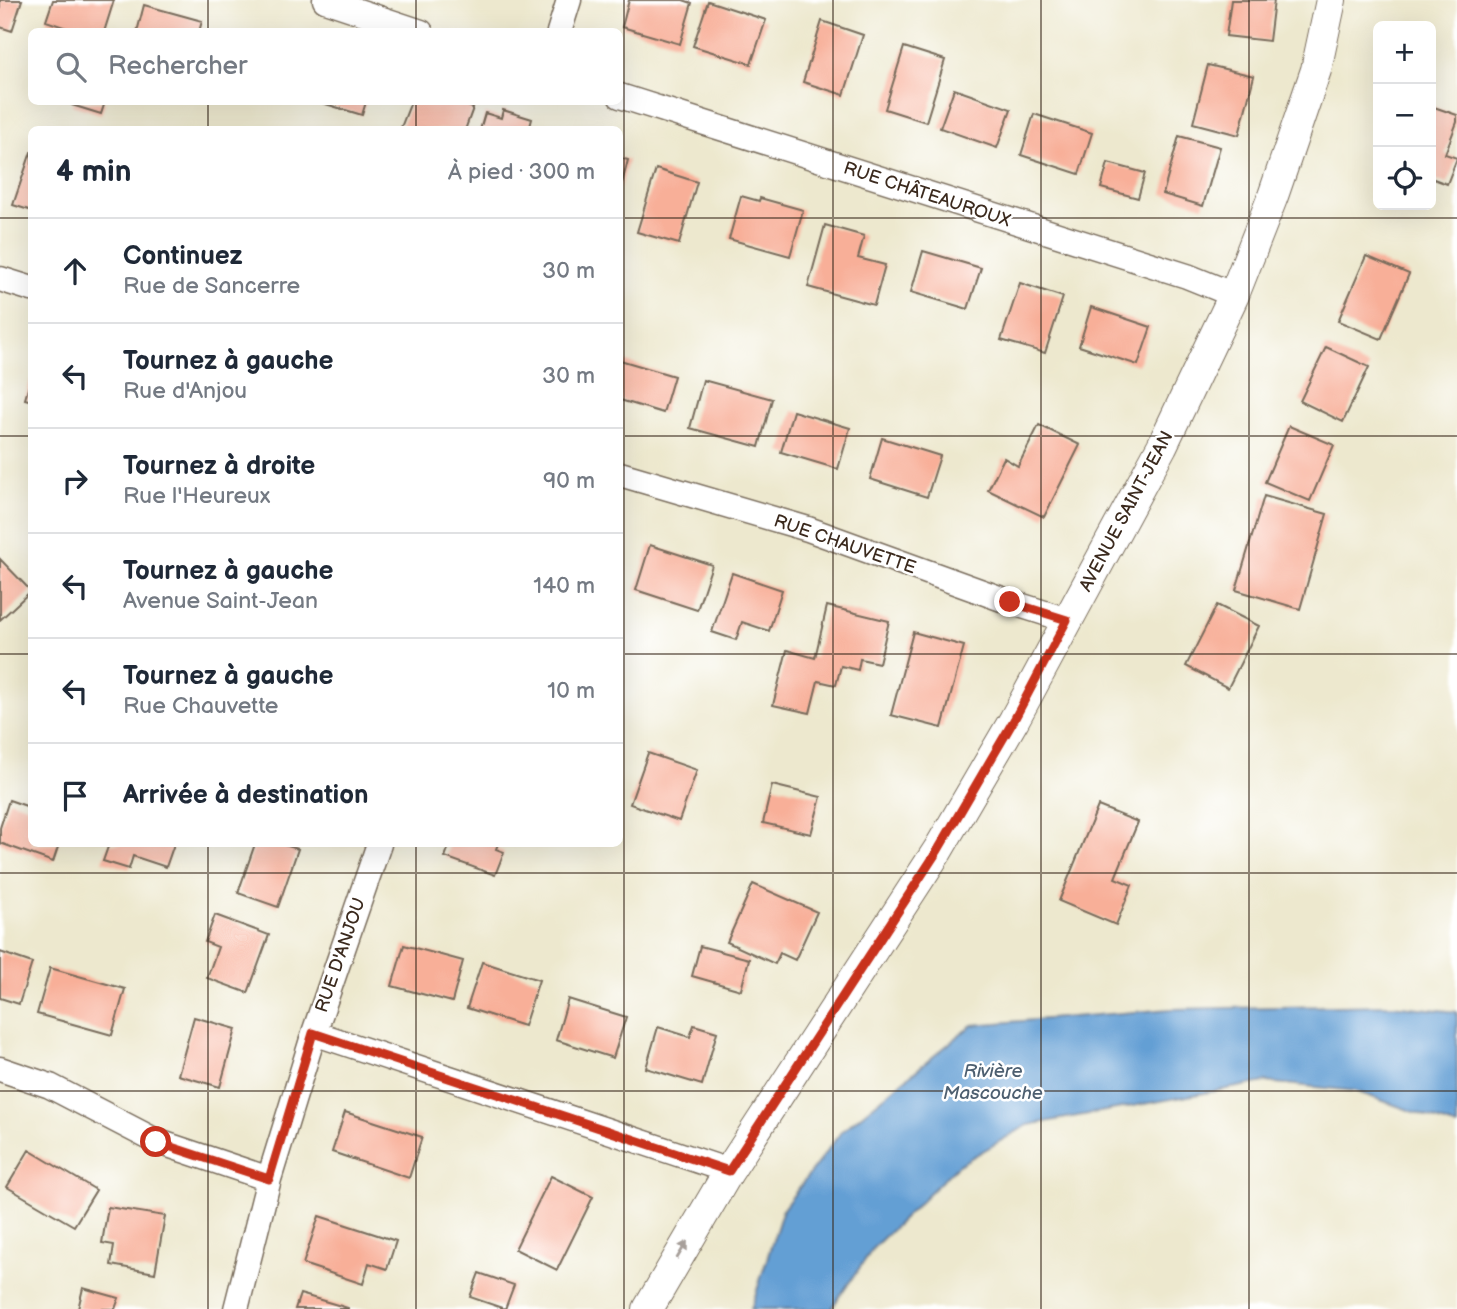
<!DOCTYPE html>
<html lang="fr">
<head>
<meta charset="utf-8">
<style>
  body { margin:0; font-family:"Balsamiq Sans",sans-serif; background:#f2f2f3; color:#1f2937 }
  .controls { position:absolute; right:21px; top:21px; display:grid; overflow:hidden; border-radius:10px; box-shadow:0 7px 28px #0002 }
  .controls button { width:63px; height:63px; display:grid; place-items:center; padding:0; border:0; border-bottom:2px solid #e0e1e3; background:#fff; color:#1f2937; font:35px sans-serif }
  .stop { position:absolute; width:21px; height:21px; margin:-16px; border:5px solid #c8321e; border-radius:50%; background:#fff }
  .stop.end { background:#c8321e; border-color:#fff; box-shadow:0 2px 7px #0008 }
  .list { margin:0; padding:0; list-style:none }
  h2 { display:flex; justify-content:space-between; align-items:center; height:91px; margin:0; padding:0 28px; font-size:30px }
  h2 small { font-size:23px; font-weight:400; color:#747a83 }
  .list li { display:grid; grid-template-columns:46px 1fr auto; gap:21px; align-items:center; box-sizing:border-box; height:105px; padding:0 28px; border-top:2px solid #e0e1e3 }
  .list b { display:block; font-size:26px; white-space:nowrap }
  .list p { margin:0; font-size:23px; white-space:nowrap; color:#747a83 }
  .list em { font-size:23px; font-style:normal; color:#747a83 }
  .icon { flex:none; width:38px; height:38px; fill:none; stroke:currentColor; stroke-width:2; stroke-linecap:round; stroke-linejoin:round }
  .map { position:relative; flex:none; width:1457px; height:1309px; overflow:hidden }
  .search { position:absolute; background:#fff; box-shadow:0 7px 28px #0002; left:28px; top:28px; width:595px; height:77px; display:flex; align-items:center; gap:18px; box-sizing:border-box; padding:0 24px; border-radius:10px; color:#747a83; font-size:26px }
  .panel { position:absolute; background:#fff; box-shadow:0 7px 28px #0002; left:28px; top:126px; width:595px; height:721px; border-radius:10px }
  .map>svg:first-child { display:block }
</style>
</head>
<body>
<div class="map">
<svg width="1457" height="1309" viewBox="0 0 1457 1309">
  <rect width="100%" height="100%" fill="#fff"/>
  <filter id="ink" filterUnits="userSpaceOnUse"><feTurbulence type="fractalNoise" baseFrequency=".0143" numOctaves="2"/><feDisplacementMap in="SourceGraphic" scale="14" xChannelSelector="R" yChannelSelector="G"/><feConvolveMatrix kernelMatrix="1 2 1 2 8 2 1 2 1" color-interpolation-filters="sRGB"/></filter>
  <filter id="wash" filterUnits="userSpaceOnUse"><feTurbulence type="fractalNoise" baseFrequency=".00686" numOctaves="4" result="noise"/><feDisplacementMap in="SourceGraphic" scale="28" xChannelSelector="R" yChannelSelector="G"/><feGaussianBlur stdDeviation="1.57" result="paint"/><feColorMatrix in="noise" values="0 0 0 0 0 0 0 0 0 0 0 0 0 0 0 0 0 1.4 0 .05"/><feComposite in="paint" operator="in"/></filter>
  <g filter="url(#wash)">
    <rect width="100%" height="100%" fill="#ede8ce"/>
    <path fill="#649fd4" stroke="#506479" stroke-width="2" d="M1391 1005 1457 1012V1127L1355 1091 1265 1082 1028 1125 957 1166 874 1247 831 1309H751L783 1209 842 1131 972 1025 1171 1009Z"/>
    <g id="blocks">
      <path fill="#f8af98" d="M0 0H22L12 31 0 27Z
        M53 0H114L104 32H78L46 21Z
        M629 0H683L692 3 680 44 622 27Z
        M1231 0H1274L1269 41 1226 36Z
        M708 1 766 20 751 64 693 46Z
        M144 5 202 21 199 32H137Z
        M822 21 863 35 844 95 803 82Z
        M904 47 945 60 926 122 885 109Z
        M1208 65 1254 76 1239 135 1193 123Z
        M954 89 1011 109 997 148 940 128Z
        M73 102H105L101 114 72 105Z
        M319 102H366L362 115Z
        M411 102H458L473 108 465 130H400Z
        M1431 106 1457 115V122L1445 154 1457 158 1447 184 1431 178Z
        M503 110 532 119 529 130H480L485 113 501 118Z
        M1034 114 1092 133 1079 174 1021 155Z
        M1179 136 1220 147 1203 206 1163 194Z
        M31 152H32V211L13 205Z
        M620 158 628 160 620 191Z
        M1108 163 1145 173 1138 198 1101 188Z
        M656 169 697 182 679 244 637 232Z
        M741 196 759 201 760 198 803 210 790 256 729 239Z
        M825 225 864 236 858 258 885 265 874 305 808 287Z
        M923 251 981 268 968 309 911 292Z
        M1366 256 1409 274 1381 339 1338 321Z
        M1020 283 1063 297 1045 353 1001 340Z
        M1091 307 1151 327 1138 365 1079 346Z
        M1326 347 1369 367 1343 422 1300 401Z
        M620 360 674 376 663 413 620 400Z
        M31 379H32V401L25 399Z
        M703 380 772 399 759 447 690 428Z
        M793 411 850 428 838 469 781 452Z
        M1039 425 1080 445 1044 517 988 490 1004 458 1018 466Z
        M1289 426 1334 445 1310 501 1265 482Z
        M882 438 940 456 927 497 870 479Z
        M1264 496 1327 514 1300 609 1236 590Z
        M650 545 712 565 697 610 636 590Z
        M0 559 31 591 0 620Z
        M732 573 782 590 769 631 742 622 736 640 712 632Z
        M1217 605 1259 626 1228 688 1186 666Z
        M827 606 889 621 879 663 860 659 858 670 841 666 836 685 818 681 810 713 773 705 787 650 815 658Z
        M913 632 964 646 942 728 891 715Z
        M648 753 697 770 679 821 630 804Z
        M772 785 821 797 811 834 763 823Z
        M9 800 32 808V844H59L53 862 0 843V828Z
        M1098 806 1138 822 1115 878 1132 885 1116 925 1059 901Z
        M109 844H174L166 867 133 856 129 869 103 861Z
        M255 844H281L298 849 278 907 238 893Z
        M450 844H498L496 849 504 852 495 875 445 857Z
        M753 884 817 912 795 960 780 953 775 964 727 942Z
        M215 915 269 935 248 993 207 978 218 947 205 942Z
        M404 945 463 961 452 1002 392 986Z
        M700 946 749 959 741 990 692 976Z
        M0 952 32 963 19 1004 0 998Z
        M482 962 539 980 524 1026 467 1008Z
        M50 968 125 989 112 1035 37 1014Z
        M568 999 626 1017 613 1058 556 1040Z
        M194 1017 236 1029 220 1087 178 1075Z
        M694 1025 717 1032 702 1085 646 1068 658 1027 690 1037Z
        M345 1112 422 1137 409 1178 332 1152Z
        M29 1150 96 1190 74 1226 7 1187Z
        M551 1176 593 1197 557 1270 515 1249Z
        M108 1207 165 1216 155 1273 111 1265 114 1245 102 1243Z
        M319 1216 396 1241 387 1269 369 1263 363 1284 303 1264Z
        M479 1273 514 1285 505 1309 470 1297Z
        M83 1288 119 1298 115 1309H78Z
        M300 1294 348 1308V1309H295Z"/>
    </g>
  </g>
  <g filter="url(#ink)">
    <use href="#blocks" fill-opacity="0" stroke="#796c5c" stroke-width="2"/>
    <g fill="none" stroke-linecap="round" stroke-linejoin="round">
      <defs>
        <path id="minor" d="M325 0 421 32
          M559 32 569 0
          M620 96 1187 276 1234 295
          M0 279 32 289
          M620 474 808 529 1010 602 1067 620
          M314 1033 729 1171
          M0 1069 50 1086 156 1141 269 1179
          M236 1309 269 1179 314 1033 379 844"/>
        <path id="tertiary" d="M648 1309 729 1171 938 850 1014 720 1162 446 1234 295 1273 196 1316 70 1331 0"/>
      </defs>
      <use href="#minor" stroke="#796c5c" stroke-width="27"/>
      <use href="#tertiary" stroke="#796c5c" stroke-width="32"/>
      <use href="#minor" stroke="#fff" stroke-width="24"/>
      <use href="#tertiary" stroke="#fff" stroke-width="30"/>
    </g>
    <defs><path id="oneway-solid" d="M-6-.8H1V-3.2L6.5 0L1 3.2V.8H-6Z" transform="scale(1.75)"/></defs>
    <use fill="#a79f9a" href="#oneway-solid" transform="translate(682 1250) rotate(-59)"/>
  </g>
  <g fill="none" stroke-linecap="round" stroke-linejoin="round" filter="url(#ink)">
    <path stroke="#c8321e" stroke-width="9" d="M156 1142 269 1179 313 1033 729 1171 938 850 1014 720 1067 620 1010 602"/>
  </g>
  <path fill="none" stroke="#3b2a1e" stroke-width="2" stroke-opacity="0.55" d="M208 0V32M416 0V32M624 0V1309M833 0V1309M1041 0V1309M1249 0V1309M208 102V130M416 102V130M0 218H32M620 218H1457M0 436H32M620 436H1457M0 654H32M620 654H1457M208 844V1309M416 844V1309M0 873H1457M0 1091H1457"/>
  <g text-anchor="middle" stroke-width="5" stroke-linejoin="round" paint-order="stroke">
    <g font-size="18" fill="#3b2a1e" stroke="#fff">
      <text transform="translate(927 194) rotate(18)" y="6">RUE CHÂTEAUROUX</text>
      <text transform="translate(1126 511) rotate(-62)" y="6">AVENUE SAINT-JEAN</text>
      <text transform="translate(845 544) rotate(19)" y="6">RUE CHAUVETTE</text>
      <text transform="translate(340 955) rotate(-71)" y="6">RUE D'ANJOU</text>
    </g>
    <g font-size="19" font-style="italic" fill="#4d5f70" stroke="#fff">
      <text x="993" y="1077">Rivière<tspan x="993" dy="22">Mascouche</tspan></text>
    </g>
  </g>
</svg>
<div class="controls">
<button>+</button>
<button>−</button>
<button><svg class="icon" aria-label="locate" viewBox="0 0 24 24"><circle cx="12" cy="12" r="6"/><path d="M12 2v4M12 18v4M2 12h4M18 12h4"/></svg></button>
</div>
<div class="stop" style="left:156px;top:1142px"></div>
<div class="stop end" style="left:1010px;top:602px"></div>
<div class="search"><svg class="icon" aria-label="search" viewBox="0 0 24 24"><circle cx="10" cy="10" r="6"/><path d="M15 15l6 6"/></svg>Rechercher</div>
<section class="panel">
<h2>4 min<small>À pied · 300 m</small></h2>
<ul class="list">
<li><svg class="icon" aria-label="ahead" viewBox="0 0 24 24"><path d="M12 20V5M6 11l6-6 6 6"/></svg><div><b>Continuez</b><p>Rue de Sancerre</p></div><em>30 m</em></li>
<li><svg class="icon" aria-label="left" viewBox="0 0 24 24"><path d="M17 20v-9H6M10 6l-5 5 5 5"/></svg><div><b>Tournez à gauche</b><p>Rue d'Anjou</p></div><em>30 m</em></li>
<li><svg class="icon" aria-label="right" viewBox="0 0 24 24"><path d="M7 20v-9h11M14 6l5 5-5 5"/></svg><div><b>Tournez à droite</b><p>Rue l'Heureux</p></div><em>90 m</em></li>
<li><svg class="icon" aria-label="left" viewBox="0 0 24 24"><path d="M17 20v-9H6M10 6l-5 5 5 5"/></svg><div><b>Tournez à gauche</b><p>Avenue Saint-Jean</p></div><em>140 m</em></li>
<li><svg class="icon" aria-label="left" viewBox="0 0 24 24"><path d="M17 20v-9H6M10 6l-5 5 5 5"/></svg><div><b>Tournez à gauche</b><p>Rue Chauvette</p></div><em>10 m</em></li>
<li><svg class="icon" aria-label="arrive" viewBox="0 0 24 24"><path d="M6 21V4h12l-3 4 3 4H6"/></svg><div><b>Arrivée à destination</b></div></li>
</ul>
</section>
</div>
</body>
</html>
